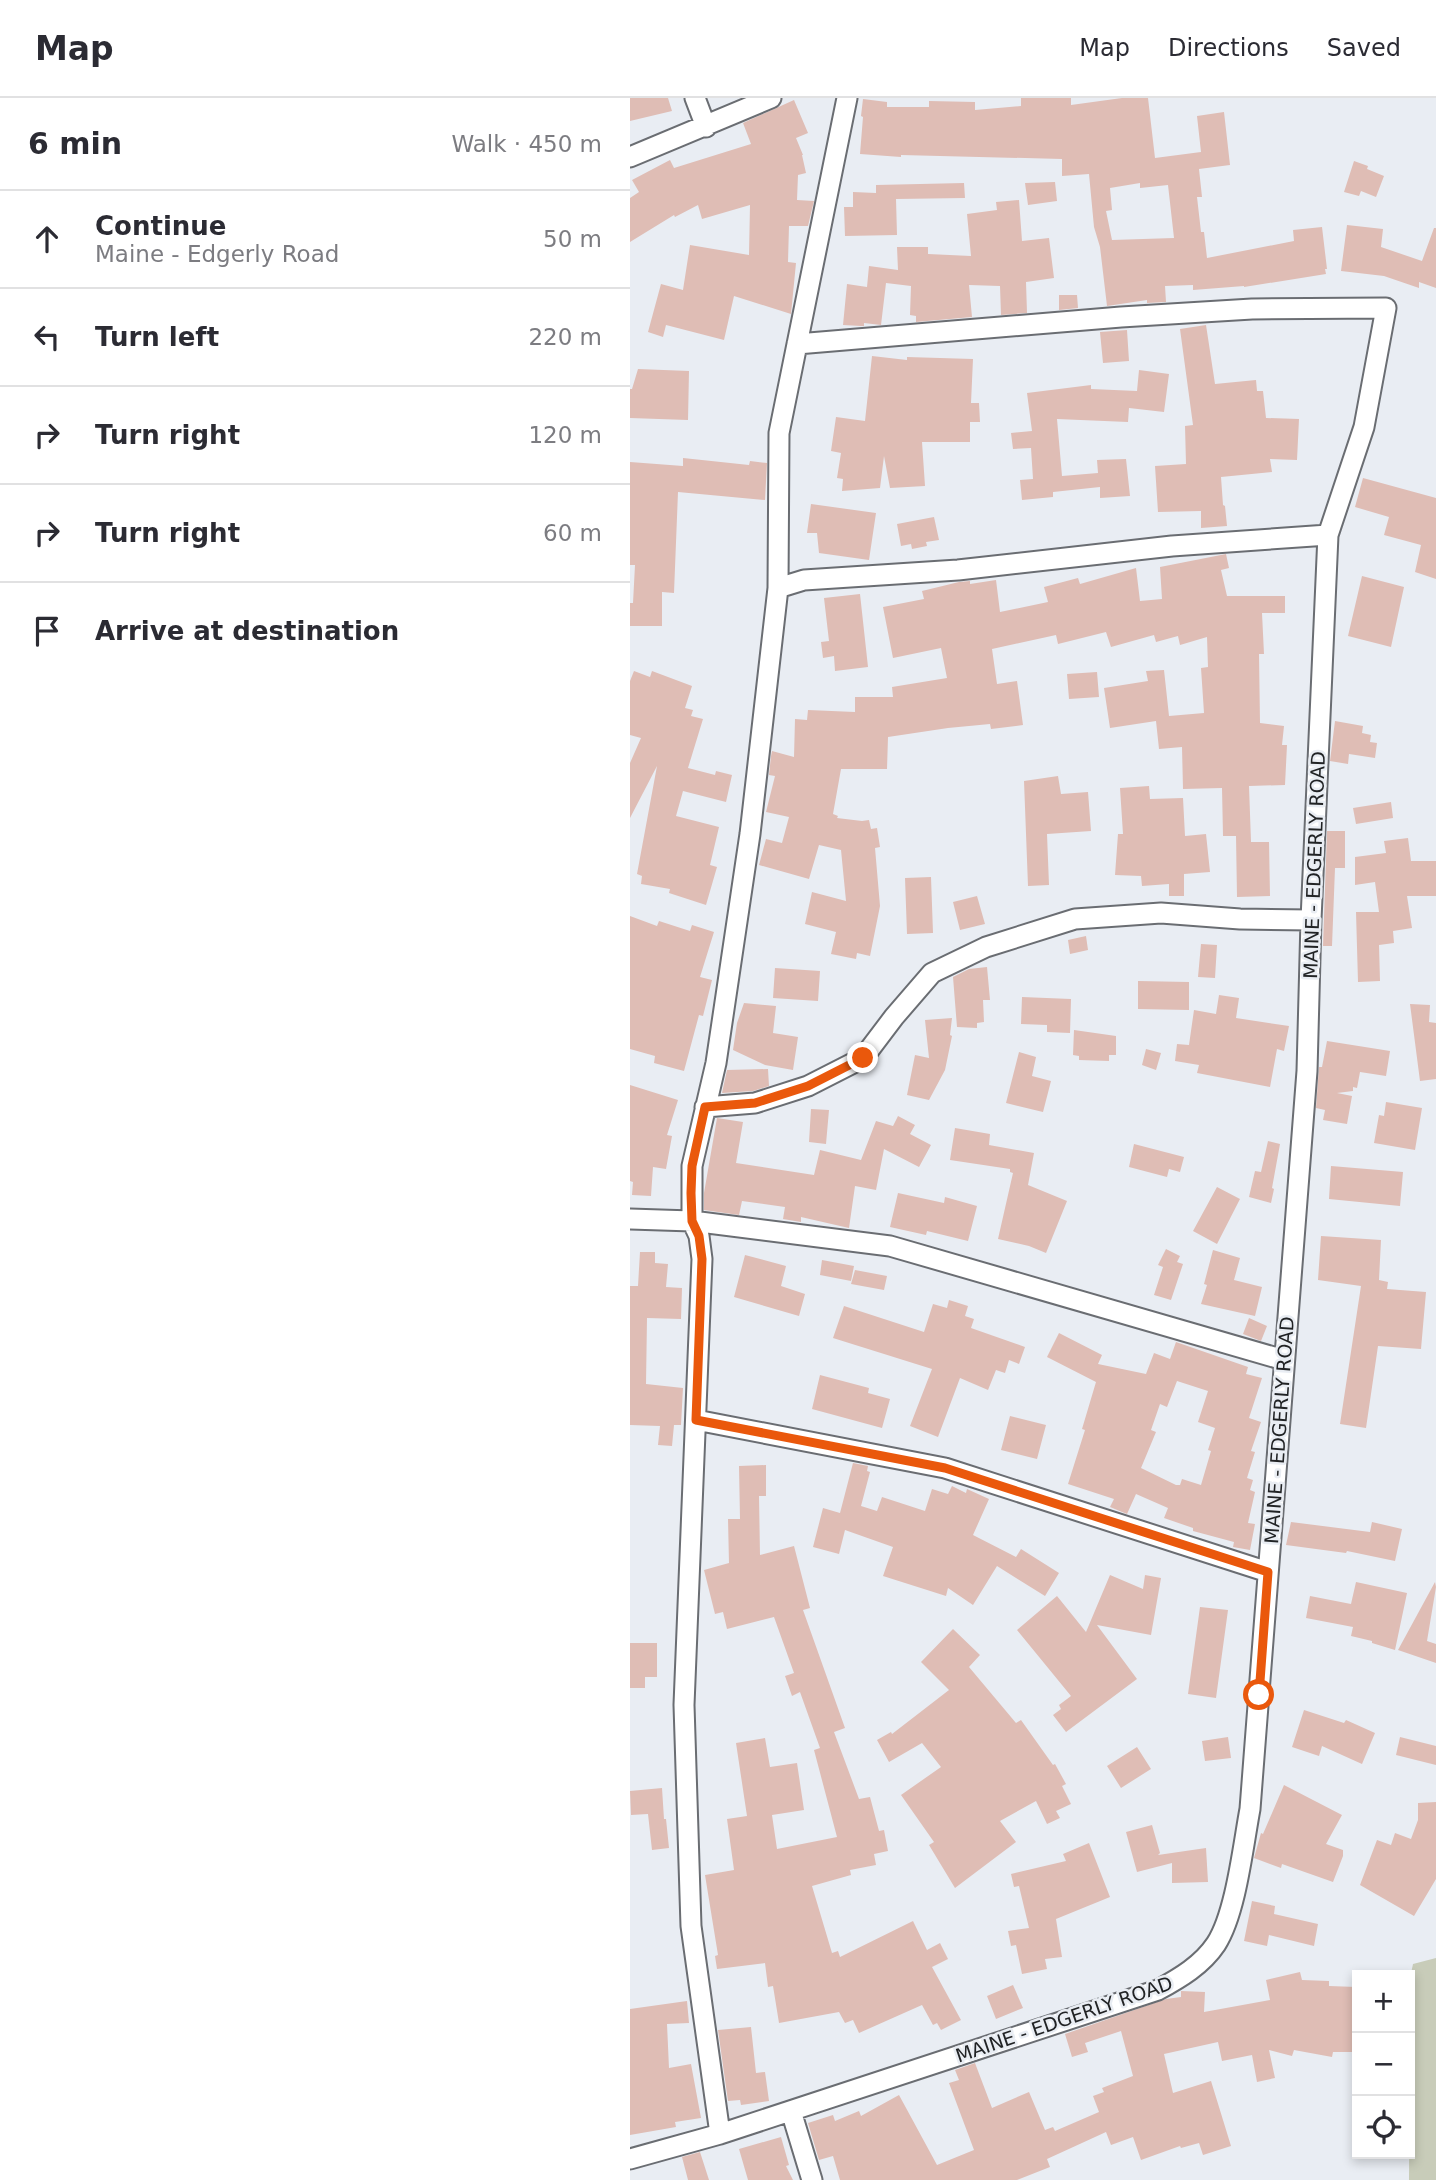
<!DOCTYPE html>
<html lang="en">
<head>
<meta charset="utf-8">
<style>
  body { margin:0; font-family:"DejaVu Sans",sans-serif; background:#f7f7f7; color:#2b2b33 }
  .controls { position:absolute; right:21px; bottom:21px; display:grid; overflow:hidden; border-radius:0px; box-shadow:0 4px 10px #0003 }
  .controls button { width:63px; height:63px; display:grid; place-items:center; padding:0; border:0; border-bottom:2px solid #e1e1e2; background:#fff; color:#2b2b33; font:35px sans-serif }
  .stop { position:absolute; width:21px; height:21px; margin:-16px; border:5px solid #ea580c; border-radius:50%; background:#fff }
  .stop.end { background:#ea580c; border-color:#fff; box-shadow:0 2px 7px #0008 }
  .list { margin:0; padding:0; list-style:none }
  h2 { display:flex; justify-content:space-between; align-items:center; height:91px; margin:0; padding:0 28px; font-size:30px }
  h2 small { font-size:23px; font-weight:400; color:#7c7c81 }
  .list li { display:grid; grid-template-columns:46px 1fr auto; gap:21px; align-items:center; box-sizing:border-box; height:98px; padding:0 28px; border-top:2px solid #e1e1e2 }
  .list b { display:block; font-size:26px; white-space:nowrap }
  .list p { margin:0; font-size:23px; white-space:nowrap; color:#7c7c81 }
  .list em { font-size:23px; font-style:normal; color:#7c7c81 }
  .icon { flex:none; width:38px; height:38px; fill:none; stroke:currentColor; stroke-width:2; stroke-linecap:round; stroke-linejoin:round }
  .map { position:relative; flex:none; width:806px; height:2082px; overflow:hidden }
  header { display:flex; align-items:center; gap:42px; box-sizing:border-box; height:98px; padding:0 35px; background:#fff; border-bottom:2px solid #e1e1e2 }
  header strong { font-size:33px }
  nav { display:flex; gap:38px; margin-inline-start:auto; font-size:24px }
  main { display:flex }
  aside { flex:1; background:#fff }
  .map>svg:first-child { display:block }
</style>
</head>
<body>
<header>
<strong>Map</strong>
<nav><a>Map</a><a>Directions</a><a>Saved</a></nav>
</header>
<main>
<aside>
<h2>6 min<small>Walk · 450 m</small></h2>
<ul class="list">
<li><svg class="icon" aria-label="ahead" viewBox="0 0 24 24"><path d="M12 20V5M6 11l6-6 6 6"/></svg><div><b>Continue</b><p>Maine - Edgerly Road</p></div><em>50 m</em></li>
<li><svg class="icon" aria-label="left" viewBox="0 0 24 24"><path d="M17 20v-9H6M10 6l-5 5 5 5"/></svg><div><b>Turn left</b></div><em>220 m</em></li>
<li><svg class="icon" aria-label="right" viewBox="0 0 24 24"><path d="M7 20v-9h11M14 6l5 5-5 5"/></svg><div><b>Turn right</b></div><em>120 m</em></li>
<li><svg class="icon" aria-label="right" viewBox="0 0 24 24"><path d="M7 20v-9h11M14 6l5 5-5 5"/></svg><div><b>Turn right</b></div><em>60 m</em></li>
<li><svg class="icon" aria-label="arrive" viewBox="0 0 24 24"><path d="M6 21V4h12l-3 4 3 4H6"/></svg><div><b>Arrive at destination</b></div></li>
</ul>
</aside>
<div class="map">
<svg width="806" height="2082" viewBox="0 0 806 2082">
  <rect width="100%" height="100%" fill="#e9edf3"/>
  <path fill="#c8ccb9" d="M806 1860V2082H779L780 1880 783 1866Z"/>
  <path fill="#dfbdb5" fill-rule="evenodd" d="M0 0H38L42 13 0 23Z
    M391 0H441V7L492 0H518L525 60 571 54 567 18 594 14 600 67 569 71 572 99H567L571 134H574L577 160 664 143 663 132 692 129 697 171H695L696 176 614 189V188L563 192V187L535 188 536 204 517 205V202L477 208 470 149 464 129 459 76 432 78V61L271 57V59L230 56 233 19 231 18 233 1 257 4V9H299V3L345 4V12L391 8ZM510 85V90L538 87 544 140 482 142 476 113 482 112 480 90Z
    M164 2 178 35 166 40 173 57H172L176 75 168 77 167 102 184 103 178 128H159L158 164 166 165 161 216 104 198 94 242 36 227 33 239 18 234 31 186 53 192 60 147 119 157 120 107 72 121 68 107 45 119 44 117 0 144V100L9 94 2 82 40 62 44 70 121 46 113 25Z
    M724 63 738 68 737 71 754 78 746 99 731 93 729 98 714 94Z
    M425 84 427 103 398 107 395 85Z
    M334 85 335 100 266 101 267 137 215 138 214 109H223V94L246 95V87Z
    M389 102 392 143 419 140 424 180 396 184 397 215 371 217 370 188 339 187 342 219 286 224V218L280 217 281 188 256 185 251 227 234 225V228H231L213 227 217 186 237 189 239 168 268 172 267 149H298V156L341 158 337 116 367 112 366 104Z
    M717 127 753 131 751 149 792 163 804 130H806V190L789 184V190L754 178 711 173Z
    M429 197H447L448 210 429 212Z
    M576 227 585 286 626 282 627 293H633L636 320 669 321 667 362 640 361 642 374 591 379 593 407 595 408 597 428 571 430V413L528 414 525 368 556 366 555 328 563 327 550 231Z
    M497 232 499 263 473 265 470 234Z
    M242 258 277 262V259L343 261 341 305H349L350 324H340V344H292L295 388 260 390 254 358 250 390 212 393 213 381 207 380 211 355 201 353 206 319 235 323Z
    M8 271 59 273 58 322 0 320V291H2Z
    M509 272 539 276 534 314 499 310 498 324 427 321 432 378 468 375 467 362 496 361 500 398 470 400V389L423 394V399L392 402 390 382 403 381 401 350 383 351 381 335 402 333 397 295 461 287V291L507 293Z
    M53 360 119 367 120 363 137 365 135 402 48 394 44 495 32 494V528H0V505H3L5 467H0V364L53 368Z
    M733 380 806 400V481L785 474 791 447 754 437 759 419 725 409Z
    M181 406 246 415 239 462 189 455 187 435H177Z
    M304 419 309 442 296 444 297 448 282 451 281 446 271 448 267 426Z
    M596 456 599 470 591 472 597 498H655V515H632L634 556H629L630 625 654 628 652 647H657L655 687 619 688 621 744H639L640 798 607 799 606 738H593L592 690 553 691 552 649 529 651 526 623 480 630 474 590 518 583 516 573 534 572 539 618 574 615 571 570 578 569 577 539 550 547 548 538 526 544 524 537 481 549 476 534 428 546 426 537 362 551 367 586 387 583 393 627 361 631 360 626 318 630 258 639 257 671H211L203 716 208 718 207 720 232 723 239 722 241 731 247 730 250 749 245 750 250 808 240 858 227 855 226 861 201 856 206 834 175 826 182 794 216 803 211 752 189 747 179 781 129 767 136 741 152 745 159 719 136 714 145 678 139 677 141 658 142 653 164 659 165 621 177 622 178 612 225 614V599H263L262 589 317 580 311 550 263 560 253 509 294 501 292 493 329 484 340 483V486L366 482 370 514 418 504 414 489 448 480 450 486 506 470 510 503 532 501 530 469Z
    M732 478 774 489 761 549 718 538Z
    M230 496 238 569 205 573 204 558 193 560 191 544 199 543 194 500Z
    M4 573 20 579 22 573 62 588 55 610 63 612 61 618 73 621 58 670 85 677 86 673 102 677 96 704 53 693 46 718 89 729 80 767 87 769 76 807 39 795 40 791 11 786 12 778 7 776 27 668 0 720V665L11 640 0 637V583Z
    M467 574 469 599 439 601 437 576Z
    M705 623 733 628 732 635 741 637 740 644 747 645 745 660 719 656 718 666 700 663Z
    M428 678 431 696 458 694 461 733 417 736 419 787 398 788 394 683Z
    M519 688 520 701 553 700 555 738 576 736 580 774 554 776V798H539V786L512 788 511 778 485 777 488 736H493L490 690Z
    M761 704 763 720 726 726 723 710Z
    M697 733H715V770H705L702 848H693Z
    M778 740 781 763H806V798H777L782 830 763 833 764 845 749 847 750 883 728 884 726 814H749L745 784 725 787V759L756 755 754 743Z
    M301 779 303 835 277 836 275 780Z
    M347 798 355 826 330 832 323 804Z
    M0 818 27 828 29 823 60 833 62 827 84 834 70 879 82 882 73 918 69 917 54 973 24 965 25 958 0 951Z
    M456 838 458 852 440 856 438 842Z
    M571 846 587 847 585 880 568 879Z
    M357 869 360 902H353L354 924 347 925V930L327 929 323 879 339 871Z
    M145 870 190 873 188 903 143 900Z
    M508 883 559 884V912L508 911Z
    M589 897 609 900 606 920 659 928 654 953 647 951 640 989 567 975 569 967 545 963 547 946 559 947 564 912 586 916Z
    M392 899 441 901 440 935 417 934V927L391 926Z
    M114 905 146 908 143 935 168 939 163 972 135 967 103 952 107 925Z
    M780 906 800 907 799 924 806 925V981L790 983Z
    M322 920 320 937 322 938 315 972 299 1002 277 997 285 957 299 960 295 922Z
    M444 932 486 938V957H479V963L449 962V958L443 957Z
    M697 943 760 953 756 978 730 974 727 990 723 989V993L707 995 722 998 717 1026 693 1022 695 1012 686 1010 689 969H692Z
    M516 951 531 955 526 972 512 967Z
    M389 954 406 959 402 978 421 983 413 1014 376 1005Z
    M138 971 139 988 123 993 92 995 97 972Z
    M0 987 48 1002 37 1037 42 1038 36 1071 23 1069 21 1098 2 1097 3 1084 0 1083Z
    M756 1004 792 1010 785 1052 744 1045 749 1017 754 1018Z
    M181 1011 199 1012 196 1046 179 1044Z
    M268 1018 285 1027 280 1036 301 1047 289 1069 254 1051 246 1092 225 1088 219 1130 171 1119V1124L153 1121 155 1109 112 1103 109 1117 74 1112V1095L87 1020 113 1024 106 1065 184 1077 190 1052 231 1062 246 1023 263 1028Z
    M325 1030 360 1036 359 1047 404 1055 398 1087 437 1103 416 1155 399 1148 368 1141 383 1075 380 1074V1071L320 1062Z
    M638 1043 650 1046 642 1090 644 1091 641 1105 619 1099 625 1073 631 1074Z
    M504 1046 554 1059 550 1074 539 1071 537 1079 499 1069Z
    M701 1068 773 1074 770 1108 699 1101Z
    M587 1089 610 1101 587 1146 563 1133Z
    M268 1095 314 1105 315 1099 347 1108 338 1143 297 1133 296 1137 260 1129Z
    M691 1138 751 1142 749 1182 758 1184 757 1191 796 1194 791 1251 748 1248 736 1330 710 1326 731 1188 688 1182Z
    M536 1151 550 1158 547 1164 553 1166 541 1202 524 1197 533 1169 528 1167Z
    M583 1152 610 1160 604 1182 632 1189 625 1218 571 1206 577 1187 574 1186Z
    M10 1154H25V1165L38 1166 36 1189 52 1190 51 1221 17 1220 16 1286 53 1290 51 1327H44L42 1348 28 1347 30 1328 0 1327V1188H8Z
    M115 1157 156 1168 151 1188 175 1196 169 1218 104 1199Z
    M192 1162 224 1168 221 1183 190 1177Z
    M225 1172 257 1178 254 1192 221 1186Z
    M319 1202 338 1208 335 1218 344 1221 341 1230 395 1249 389 1266 379 1262 375 1275 366 1272 358 1292 330 1280 308 1339 280 1328 302 1271 203 1240 214 1208 294 1234 303 1206 317 1210Z
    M619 1220 637 1228 631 1243 613 1236Z
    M429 1235 472 1257 468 1266 516 1276 524 1255 540 1261 546 1244 618 1269 616 1276 632 1280 619 1320 631 1324 621 1353 625 1354 617 1380 623 1382 620 1392 625 1394 618 1425 625 1426 620 1452 603 1449 604 1444 563 1433V1430L534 1420 538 1410 506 1396 497 1416 480 1409 484 1401 438 1386 455 1332 452 1331 466 1284 417 1259ZM547 1283 578 1293 568 1324 585 1330 578 1352 581 1353 571 1387 552 1381 550 1387H546L511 1370 526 1334 521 1332 530 1306 537 1309Z
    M190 1277 239 1290 238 1295 260 1301 252 1330 182 1311Z
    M380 1318 416 1327 407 1361 371 1352Z
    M223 1365 238 1368 237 1373 240 1374 231 1408 247 1413 252 1399 295 1413 302 1391 318 1396 322 1388 336 1395 337 1391 359 1401 343 1437 386 1459 391 1451 429 1475 415 1498 367 1468 343 1507 318 1490 316 1498 253 1478 263 1449 215 1432 209 1456 183 1449 193 1410 210 1415Z
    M136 1367V1398H129L130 1457 164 1448 180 1510 173 1512 215 1630 204 1634 229 1701 240 1699 249 1733 254 1732 258 1753 244 1756 246 1767 220 1772 221 1777 182 1788 202 1855 208 1853 210 1859 283 1823 297 1852 310 1845 318 1861 302 1869 331 1922 311 1932 307 1925 303 1927 292 1907 229 1935 223 1922 215 1925 209 1914 149 1925 143 1888 138 1889 135 1865 87 1871 85 1858 88 1857 75 1777 104 1772 97 1721 117 1718 106 1645 135 1640 140 1669 167 1665 174 1712 142 1717 147 1751 207 1739 184 1652 190 1650 170 1594 162 1598 155 1578 164 1575 144 1519 97 1531 93 1514 85 1516 74 1472 99 1465 98 1421H110L109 1368Z
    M661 1424 740 1434 742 1424 772 1431 765 1463 717 1453 716 1455 656 1447Z
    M480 1477 513 1491 515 1477 531 1480 521 1537 467 1527 507 1581 436 1634 423 1617 431 1611 429 1607 441 1598 387 1532 427 1498 456 1534Z
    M726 1484 777 1495 765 1552 742 1545V1543L721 1538 723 1529 676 1520 680 1498 721 1506Z
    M805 1484 806 1489 797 1543 806 1546V1565L768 1552Z
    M570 1509 598 1512 586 1600 558 1596Z
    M323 1531 350 1557 339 1569 386 1625 391 1622 423 1667 425 1666 436 1686 432 1688 441 1706 426 1713 430 1720 417 1726 406 1703 370 1723 386 1744 325 1790 299 1747 304 1744 271 1697 311 1669 292 1645 259 1664 247 1642 261 1634 262 1636 319 1592 291 1564Z
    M0 1545H27V1579H15V1590H0Z
    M674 1612 714 1625 716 1622 745 1635 732 1666 692 1648 689 1658 662 1649Z
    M598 1639 601 1660 575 1663 572 1643Z
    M770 1639 806 1648V1667L766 1657Z
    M507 1649 521 1671 491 1690 477 1668Z
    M654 1687 712 1717 696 1746 713 1752V1758L703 1784 652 1766 651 1770 624 1760 631 1735 633 1736Z
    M32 1690 34 1721H36L39 1750 22 1752 18 1716 1 1717 0 1693Z
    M806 1704V1781L784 1818 730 1787 747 1742 761 1747 765 1735 781 1741 788 1722V1705Z
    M522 1727 530 1755 528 1757 576 1750 578 1784 542 1785V1765L507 1774 496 1734Z
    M459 1745 480 1799 426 1821 432 1859 415 1861 417 1871 392 1876 386 1847 381 1848 378 1833 399 1830 389 1788 384 1789 381 1776 436 1763 433 1756Z
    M622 1803 645 1808 644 1816 688 1826 684 1848 639 1837 637 1848 614 1843Z
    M670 1874 672 1882 699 1883V1888L727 1889V1954H703L702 1959 664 1952 662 1958 639 1952 645 1980 627 1984 622 1957 592 1963 588 1944 534 1956 543 1995 581 1983 601 2048 573 2057 569 2045 551 2050 550 2048 511 2062 503 2039 481 2047 476 2034 417 2061 420 2069 387 2082H210L203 2058 189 2062 178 2025 203 2017 205 2023 229 2013 231 2018 269 1997 307 2067 344 2052 319 1985 329 1982 325 1972 345 1965 362 2010 399 1994 415 2032 423 2029 425 2033 469 2014 463 1998 474 1994 472 1990 503 1978 491 1933 455 1945 458 1954 442 1959 435 1936 536 1901 551 1899V1893L575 1894 574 1914 640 1902 636 1882Z
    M383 1887 393 1910 366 1921 357 1898Z
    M57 1903 59 1925 37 1926 39 1970 61 1966 71 2020 45 2024 46 2029 0 2037V1911Z
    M121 1929 126 1975 135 1974 139 2003 111 2007 110 2002 98 2003 88 1932Z
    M151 2039 159 2067 156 2068 163 2082H118L109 2051Z
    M70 2054 79 2082H58L52 2059Z"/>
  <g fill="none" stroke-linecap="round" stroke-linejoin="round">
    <defs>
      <path id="minor" d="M65 0 76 29
        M0 59 141 0
        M148 490 174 482 328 472 542 448 698 437
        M75 1009 125 1005 178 988 233 960 264 919 302 875 356 849 445 821 531 815 610 821 681 822
        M0 1121 62 1123 260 1148 654 1262
        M66 1322 315 1370 638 1474
        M161 2013 182 2082
        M90 2036 61 1828 54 1607 72 1161 69 1138 62 1123V1068L86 965 120 736 148 490 149 335 217 0
        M0 2061 90 2036 528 1892C550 1880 572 1867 586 1846 606 1815 613 1748 620 1711L677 973 681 822 698 437 734 329 756 210 622 211 491 219 167 246"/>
    </defs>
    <use href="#minor" stroke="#6a6d72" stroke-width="23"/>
    <use href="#minor" stroke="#fff" stroke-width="19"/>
  </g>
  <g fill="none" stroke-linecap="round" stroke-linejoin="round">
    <path stroke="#ea580c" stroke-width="9" d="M233 960 178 988 125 1005 75 1009 62 1068 61 1095 62 1123 69 1138 72 1161 66 1322 315 1370 638 1474 629 1597"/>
  </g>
  <g text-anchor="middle" stroke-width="5" stroke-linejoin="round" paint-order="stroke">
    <g font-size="19" fill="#212325" stroke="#e9edf3">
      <text transform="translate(684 767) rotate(-88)" y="7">MAINE - EDGERLY ROAD</text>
      <text transform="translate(649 1332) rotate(-86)" y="7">MAINE - EDGERLY ROAD</text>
      <text transform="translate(434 1921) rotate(-19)" y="7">MAINE - EDGERLY ROAD</text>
    </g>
  </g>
</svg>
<div class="controls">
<button>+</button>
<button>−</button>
<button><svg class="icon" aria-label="locate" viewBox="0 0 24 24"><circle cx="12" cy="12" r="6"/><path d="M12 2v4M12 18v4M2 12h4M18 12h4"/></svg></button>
</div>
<div class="stop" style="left:629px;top:1597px"></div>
<div class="stop end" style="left:233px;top:960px"></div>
</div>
</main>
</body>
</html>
